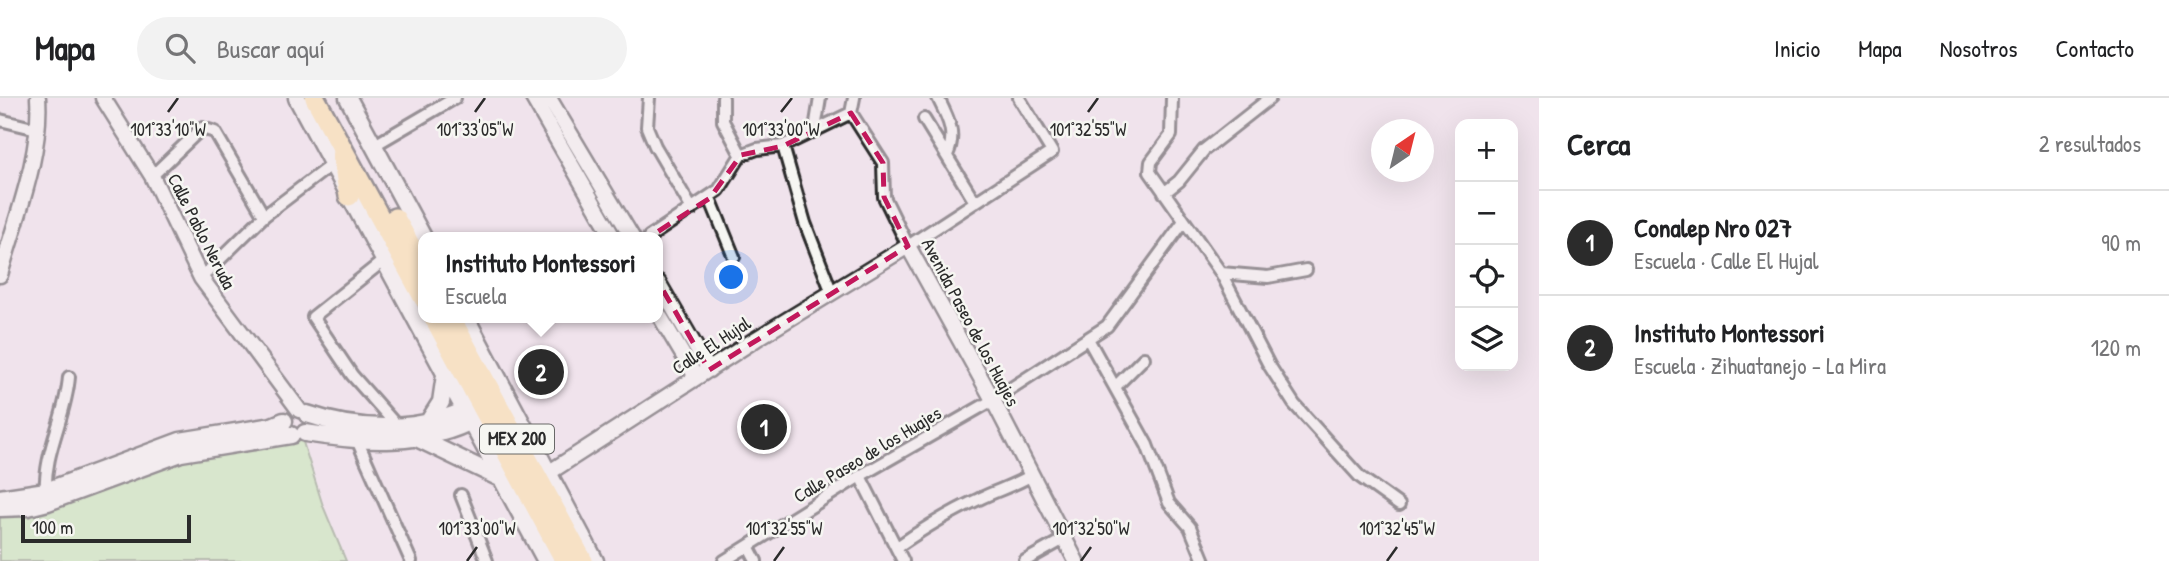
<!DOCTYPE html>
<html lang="es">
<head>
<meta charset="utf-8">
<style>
  body { margin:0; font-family:"Patrick Hand",sans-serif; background:#f2f2f2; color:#202124 }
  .controls { position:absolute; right:21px; top:21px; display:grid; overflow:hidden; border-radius:14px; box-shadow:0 7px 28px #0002 }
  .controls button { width:63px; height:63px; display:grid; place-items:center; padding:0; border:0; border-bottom:2px solid #e0e0e0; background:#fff; color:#202124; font:35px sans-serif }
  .compass { position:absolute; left:1371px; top:21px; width:63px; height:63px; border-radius:50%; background:#fff; box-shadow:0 7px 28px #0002; rotate:35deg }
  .scale { position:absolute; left:21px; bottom:18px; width:170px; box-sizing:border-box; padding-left:7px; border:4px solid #2b2b2b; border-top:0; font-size:19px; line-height:24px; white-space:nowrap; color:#2b2b2b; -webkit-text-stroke:5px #f6f6f2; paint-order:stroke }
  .you { position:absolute; left:732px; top:180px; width:24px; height:24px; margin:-18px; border:5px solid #fff; border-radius:50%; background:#1a73e8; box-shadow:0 0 0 10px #1a73e833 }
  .badge { display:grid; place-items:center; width:46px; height:46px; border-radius:50%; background:#2b2b2b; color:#fff; font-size:23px; font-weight:700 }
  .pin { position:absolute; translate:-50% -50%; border:4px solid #fff; box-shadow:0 2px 7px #0006 }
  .popup { position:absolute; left:418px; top:134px; width:245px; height:91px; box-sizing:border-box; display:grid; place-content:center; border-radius:14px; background:#fff; filter:drop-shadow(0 2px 5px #0005); font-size:23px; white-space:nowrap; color:#757577 }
  .popup b { font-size:26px; color:#202124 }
  .popup::after { content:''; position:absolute; left:50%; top:100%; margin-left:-14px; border:14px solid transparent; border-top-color:#fff }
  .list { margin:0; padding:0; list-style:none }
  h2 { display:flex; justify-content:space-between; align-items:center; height:91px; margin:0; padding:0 28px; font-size:30px }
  h2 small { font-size:23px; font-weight:400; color:#757577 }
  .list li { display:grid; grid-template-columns:46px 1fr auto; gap:21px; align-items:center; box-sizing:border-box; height:105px; padding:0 28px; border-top:2px solid #e0e0e0 }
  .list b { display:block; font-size:26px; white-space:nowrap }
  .list p { margin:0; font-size:23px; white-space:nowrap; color:#757577 }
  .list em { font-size:23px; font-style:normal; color:#757577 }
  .icon { flex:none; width:38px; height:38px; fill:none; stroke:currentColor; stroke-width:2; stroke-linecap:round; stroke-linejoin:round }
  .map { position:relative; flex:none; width:1539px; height:463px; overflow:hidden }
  header { display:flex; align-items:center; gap:42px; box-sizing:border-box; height:98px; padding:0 35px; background:#fff; border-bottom:2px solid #e0e0e0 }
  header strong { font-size:33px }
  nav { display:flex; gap:38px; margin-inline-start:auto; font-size:24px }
  .search { width:490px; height:63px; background:#f2f2f2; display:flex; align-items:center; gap:18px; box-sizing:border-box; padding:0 24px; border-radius:38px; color:#757577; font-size:26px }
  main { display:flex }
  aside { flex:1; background:#fff }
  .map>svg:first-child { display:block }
</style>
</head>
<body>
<header>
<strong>Mapa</strong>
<div class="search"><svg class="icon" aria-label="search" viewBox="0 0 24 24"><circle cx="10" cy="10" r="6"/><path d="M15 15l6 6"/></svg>Buscar aquí</div>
<nav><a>Inicio</a><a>Mapa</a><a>Nosotros</a><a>Contacto</a></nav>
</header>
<main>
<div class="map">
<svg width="1539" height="463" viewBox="0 0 1539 463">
  <rect width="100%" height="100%" fill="#f0e3ec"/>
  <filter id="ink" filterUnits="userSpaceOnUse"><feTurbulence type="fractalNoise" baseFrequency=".0143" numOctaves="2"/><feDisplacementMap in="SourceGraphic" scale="14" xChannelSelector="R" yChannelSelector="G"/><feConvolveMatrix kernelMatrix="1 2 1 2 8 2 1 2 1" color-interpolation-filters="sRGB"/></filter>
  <g filter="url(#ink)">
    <path fill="#bbe8a6" stroke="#738a68" stroke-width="2" d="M302 341 323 408 346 463H0V416C63 423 128 374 190 360 227 352 265 350 302 341Z"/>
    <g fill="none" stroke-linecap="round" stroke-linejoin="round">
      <defs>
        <path id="minor" d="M649 0 647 29 655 48 692 111
          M723 0V23L741 57
          M854 0 851 15 883 65 884 99 908 148 1052 54 1019 0
          M938 0C948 20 957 36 947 57
          M1172 0 1171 37 1151 64 1150 74 1221 175 1269 267 1294 306 1360 379 1399 407
          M924 21 975 104
          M0 22 37 31
          M815 31 820 0
          M373 48 455 0
          M783 48 805 125 832 195
          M152 78 202 30 215 34 264 118
          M1164 95 1179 83 1204 52 1270 0
          M710 100 734 159
          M649 139 719 92 741 57 757 51 783 48 851 15
          M383 163 313 219 352 277 397 328
          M1221 175 1268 179 1306 172
          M201 180 264 118 331 67
          M1088 241 1147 347 1169 405 1190 429 1204 463
          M1115 289 1144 260
          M357 342 411 463
          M860 378 903 463
          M46 396C43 355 66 319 69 279
          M461 397 487 463
          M748 448 756 463
          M897 449C923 431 950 414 979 401 997 392 1013 388 1030 378
          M724 463 860 378 993 302 1107 228 1184 123
          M1025 463 1064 441"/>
        <path id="tertiary" d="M103 0 152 78 201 180 299 312
          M533 0 613 139
          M549 0 632 139
          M0 177C15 122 42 58 38 0
          M658 184 709 272
          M658 215 696 279
          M539 381 756 241 908 148 993 302 1076 463"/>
        <path id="secondary" d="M297 0 546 463
          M348 0 424 141
          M466 220 595 463
          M307 316C359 334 423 335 473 308
          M427 326 441 304 445 277
          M305 335C362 344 425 349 477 320
          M419 341 500 380
          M0 400 46 393 180 343 272 328 284 323
          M0 410 28 409 48 404 181 355 291 337"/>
        <path id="trunk" d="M315 0 424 201
          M342 58 349 98
          M395 120 424 171
          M434 220 565 463
          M451 220 583 463"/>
      </defs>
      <use href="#minor" stroke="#2b2b2b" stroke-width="16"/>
      <use href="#tertiary" stroke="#2b2b2b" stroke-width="19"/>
      <use href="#secondary" stroke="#2b2b2b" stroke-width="21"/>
      <use href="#trunk" stroke="#2b2b2b" stroke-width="24"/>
      <use href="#minor" stroke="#f6f6f2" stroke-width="10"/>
      <use href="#tertiary" stroke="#f6f6f2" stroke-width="14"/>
      <use href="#secondary" stroke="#f6f6f2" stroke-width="16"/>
      <use href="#trunk" stroke="#fede96" stroke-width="19"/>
    </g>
  </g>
  <path d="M0 0H1539V463H0ZM851 15 883 65 884 99 908 148 709 272 637 147 710 100 741 57 783 48Z" fill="#f0e3ec" fill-opacity=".55" fill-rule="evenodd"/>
  <path fill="none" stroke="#c2185b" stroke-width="5" stroke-dasharray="14 9" stroke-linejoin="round" d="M851 15 883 65 884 99 908 148 709 272 637 147 710 100 741 57 783 48Z"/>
  <path fill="none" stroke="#2b2b2b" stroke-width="2.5" d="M168 14 178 0M475 14 485 0M781 14 792 0M1088 14 1098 0M467 463 477 449M774 463 784 449M1081 463 1091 449M1387 463 1397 449"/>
  <g text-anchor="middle" stroke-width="5" stroke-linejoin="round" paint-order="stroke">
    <rect fill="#f6f6f2" stroke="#686867" stroke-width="2" x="480" y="326.5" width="74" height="29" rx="5"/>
    <g font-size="18" font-weight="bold" fill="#2b2b2b">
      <text x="517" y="347">MEX 200</text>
    </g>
    <g font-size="19" fill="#2b2b2b" stroke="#f6f6f2">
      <text transform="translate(202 133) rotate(63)" y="7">Calle Pablo Neruda</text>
      <text transform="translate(971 224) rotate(62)" y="7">Avenida Paseo de los Huajes</text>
      <text transform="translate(711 247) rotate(-33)" y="7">Calle El Hujal</text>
      <text transform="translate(867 356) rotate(-31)" y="7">Calle Paseo de los Huajes</text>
    </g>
  </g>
  <g font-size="18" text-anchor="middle" fill="#2b2b2b" stroke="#f6f6f2" stroke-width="5" stroke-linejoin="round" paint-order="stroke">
    <text x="168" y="38">101°33'10"W</text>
    <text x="475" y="38">101°33'05"W</text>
    <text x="781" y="38">101°33'00"W</text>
    <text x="1088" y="38">101°32'55"W</text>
    <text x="477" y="437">101°33'00"W</text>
    <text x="784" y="437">101°32'55"W</text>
    <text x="1091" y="437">101°32'50"W</text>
    <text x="1397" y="437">101°32'45"W</text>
  </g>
</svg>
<div class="controls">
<button>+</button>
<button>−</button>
<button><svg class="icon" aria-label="locate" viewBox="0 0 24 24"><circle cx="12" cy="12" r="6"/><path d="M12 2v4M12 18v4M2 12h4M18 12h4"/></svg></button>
<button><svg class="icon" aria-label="layers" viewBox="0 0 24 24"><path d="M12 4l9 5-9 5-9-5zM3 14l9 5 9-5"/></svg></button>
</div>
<svg class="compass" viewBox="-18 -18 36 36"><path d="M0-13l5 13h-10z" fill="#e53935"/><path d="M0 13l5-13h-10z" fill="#757577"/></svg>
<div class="scale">100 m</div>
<div class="you"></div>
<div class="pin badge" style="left:764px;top:329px">1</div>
<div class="pin badge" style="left:541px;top:274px">2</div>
<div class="popup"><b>Instituto Montessori</b>Escuela</div>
</div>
<aside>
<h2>Cerca<small>2 resultados</small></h2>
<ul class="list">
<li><span class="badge">1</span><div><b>Conalep Nro 027</b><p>Escuela · Calle El Hujal</p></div><em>90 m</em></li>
<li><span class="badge">2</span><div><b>Instituto Montessori</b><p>Escuela · Zihuatanejo - La Mira</p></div><em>120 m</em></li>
</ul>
</aside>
</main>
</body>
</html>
